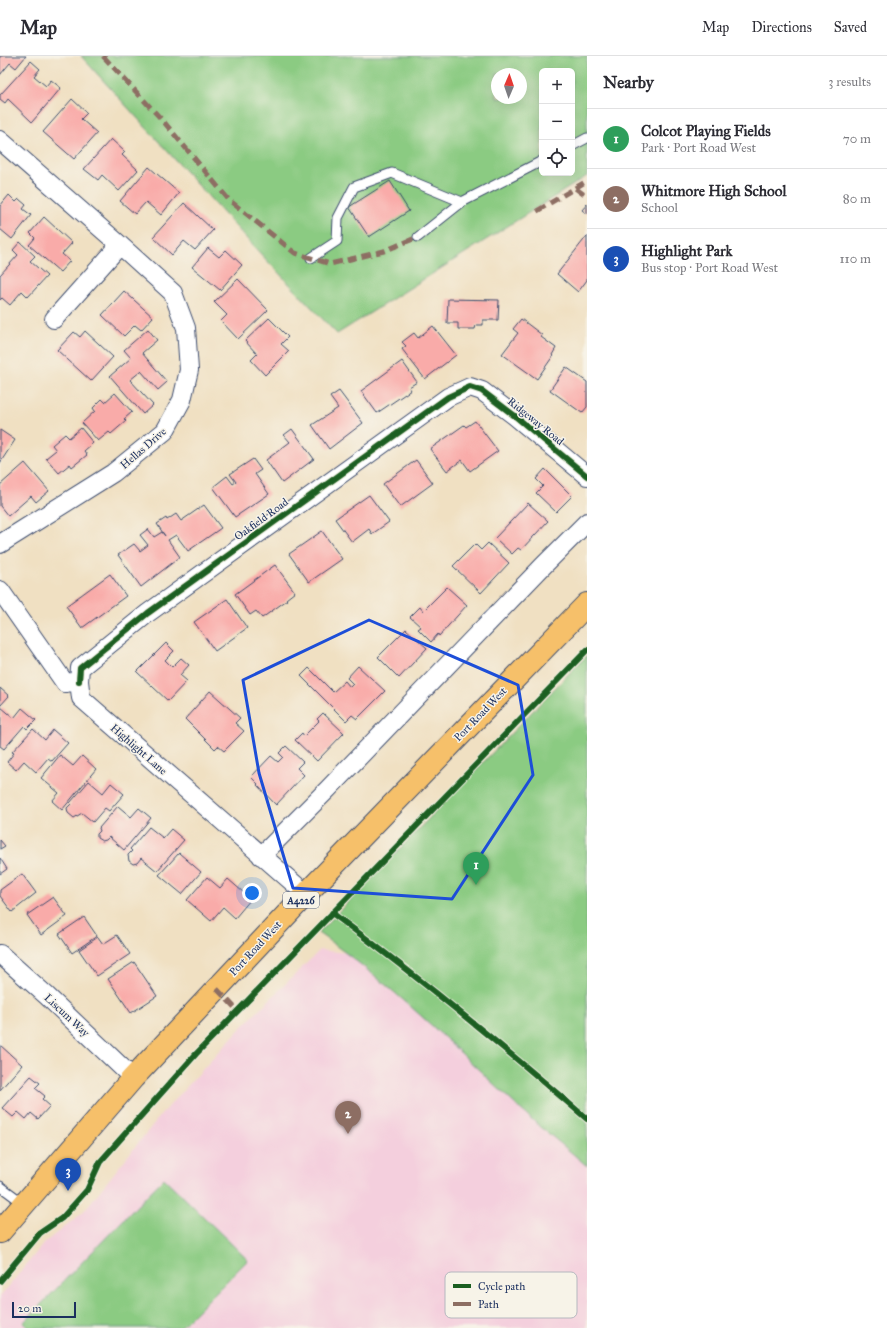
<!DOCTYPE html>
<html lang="en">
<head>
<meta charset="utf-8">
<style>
  body { margin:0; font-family:"IM FELL Great Primer",serif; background:#f2f2f3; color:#2b2b33 }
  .controls { position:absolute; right:12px; top:12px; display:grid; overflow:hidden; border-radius:6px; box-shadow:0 4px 16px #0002 }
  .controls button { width:36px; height:36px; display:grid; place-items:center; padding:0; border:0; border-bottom:1px solid #e1e1e2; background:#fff; color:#2b2b33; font:20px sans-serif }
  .compass { position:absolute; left:491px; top:12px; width:36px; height:36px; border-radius:50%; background:#fff; box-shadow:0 4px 16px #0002; rotate:2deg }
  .scale { position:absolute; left:12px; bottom:10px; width:64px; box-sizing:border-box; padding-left:4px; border:2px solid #1b2f5e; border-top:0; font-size:11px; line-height:14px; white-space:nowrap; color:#1b2f5e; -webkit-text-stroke:3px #f7f3e8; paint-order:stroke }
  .you { position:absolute; left:252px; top:837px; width:14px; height:14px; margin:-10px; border:3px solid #fff; border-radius:50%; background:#1a73e8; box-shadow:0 0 0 6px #1a73e833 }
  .badge { display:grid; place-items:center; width:26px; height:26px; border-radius:50%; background:#0b8043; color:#fff; font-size:13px; font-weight:700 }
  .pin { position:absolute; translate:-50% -33px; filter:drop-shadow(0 1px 2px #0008) }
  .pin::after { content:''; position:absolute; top:21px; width:14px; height:12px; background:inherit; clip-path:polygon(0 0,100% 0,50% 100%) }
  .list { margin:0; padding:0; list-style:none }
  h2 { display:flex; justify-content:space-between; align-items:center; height:52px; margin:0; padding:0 16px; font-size:17px }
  h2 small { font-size:13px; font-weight:400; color:#7c7c81 }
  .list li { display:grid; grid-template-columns:26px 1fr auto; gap:12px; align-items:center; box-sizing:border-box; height:60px; padding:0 16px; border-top:1px solid #e1e1e2 }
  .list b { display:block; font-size:15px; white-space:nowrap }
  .list p { margin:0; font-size:13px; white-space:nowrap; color:#7c7c81 }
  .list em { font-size:13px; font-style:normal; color:#7c7c81 }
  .icon { flex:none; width:22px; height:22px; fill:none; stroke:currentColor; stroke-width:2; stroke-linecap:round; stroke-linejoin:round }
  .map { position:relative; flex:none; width:587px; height:1272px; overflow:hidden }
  header { display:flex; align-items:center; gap:24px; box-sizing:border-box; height:56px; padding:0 20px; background:#fff; border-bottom:1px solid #e1e1e2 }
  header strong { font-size:19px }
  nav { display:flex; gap:22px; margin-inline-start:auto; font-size:14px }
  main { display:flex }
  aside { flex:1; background:#fff }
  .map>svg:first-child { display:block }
</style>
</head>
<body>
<header>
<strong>Map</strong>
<nav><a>Map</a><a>Directions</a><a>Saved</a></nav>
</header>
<main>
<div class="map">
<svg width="587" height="1272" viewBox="0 0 587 1272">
  <rect width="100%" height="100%" fill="#f7f3e8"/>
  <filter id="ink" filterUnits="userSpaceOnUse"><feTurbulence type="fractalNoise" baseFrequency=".025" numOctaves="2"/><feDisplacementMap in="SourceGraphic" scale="8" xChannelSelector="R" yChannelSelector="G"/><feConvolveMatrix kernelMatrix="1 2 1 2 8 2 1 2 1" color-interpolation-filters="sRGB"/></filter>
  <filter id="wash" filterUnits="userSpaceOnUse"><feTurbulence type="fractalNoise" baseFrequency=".012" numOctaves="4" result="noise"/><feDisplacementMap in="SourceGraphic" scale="16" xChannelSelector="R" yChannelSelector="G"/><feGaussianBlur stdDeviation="0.9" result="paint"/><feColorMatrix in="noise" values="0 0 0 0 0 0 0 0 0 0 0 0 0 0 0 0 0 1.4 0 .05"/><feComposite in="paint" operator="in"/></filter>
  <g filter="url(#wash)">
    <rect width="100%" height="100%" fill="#f0e0c2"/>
    <path fill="#f4cfdd" d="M320 894 347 897 431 968 519 1052 587 1110V1272H0V1241L44 1187 83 1156 159 1061 238 975Z"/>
    <path fill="#8bcb82" stroke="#537d70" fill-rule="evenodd" d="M81 0H587V120L337 278 257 194ZM542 15H572V117H542ZM497 18H521V42H497Z
      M587 599V1110C564 1090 540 1071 518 1051 453 990 391 927 318 877Z
      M164 1122 248 1204 180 1272H29L23 1267Z"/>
    <g id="blocks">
      <path fill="#f9aba9" d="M0 0H26L16 12 10 7 0 19Z
        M31 5 40 13 34 20 46 30 51 24 61 32 32 66 8 43 5 47 0 43V39Z
        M72 43 87 57 81 63 97 77 74 103 43 76Z
        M111 83 125 96 122 99 138 114 119 135 102 119 98 124 84 113Z
        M149 111 179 137 161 159 146 146 135 158 120 145Z
        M390 125 409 155 369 181 349 151Z
        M9 139 16 146 19 143 26 149 23 153 31 159 12 183 0 173V150Z
        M184 147 213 174 195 194 184 185 172 199 153 181Z
        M587 148V158L582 154Z
        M44 161 72 187 62 198 70 205 60 216 29 189 35 182 30 177Z
        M587 180V224L578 236 557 218Z
        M20 186 35 200 30 205 47 220 28 241 22 235 10 249 2 242 0 244V219L18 199 13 194Z
        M208 192 219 201 226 194 242 209 220 234 192 211Z
        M238 223 268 254 238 283 221 265 227 259 214 246Z
        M124 235 153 261 141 274 135 269 124 280 102 259Z
        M448 243 499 244 498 264H483V269H476L475 273H458V267H447Z
        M269 262 288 281 281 288 289 295 265 319 251 304 257 298 245 285Z
        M521 263 542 279 541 281 556 292 552 299 553 300 537 323 502 298 518 277 513 273Z
        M433 270 456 299 425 323 402 293 406 290 402 286 414 277 418 282Z
        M148 273 157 284 142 297 167 326 158 334 141 315 130 324 153 349 143 358 110 320 131 302 124 294Z
        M85 275 113 301 91 325 57 294 74 276 80 281Z
        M402 305 417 326 409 331 411 334 377 357 361 335Z
        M566 311 587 326V351L582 357 550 334Z
        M339 335 363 367 329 393 312 369 338 352 330 341Z
        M115 337 132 356 124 363 126 365 111 378 109 376 98 385 82 367 95 355 93 352 102 343 105 346Z
        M475 365 498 395 470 415 462 404 447 415 430 393 464 369 466 371Z
        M81 372 93 387 84 395 87 399 72 411 70 408 59 417 46 402 56 394 52 389 65 378 69 382Z
        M292 373 314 403 282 427 266 404 290 386 284 379Z
        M0 374 15 384 0 407Z
        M253 403 261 414 255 418 269 438 235 461 213 431 227 420 233 428 236 426 230 418Z
        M416 404 433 427 400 451 383 428Z
        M25 407 49 435 36 446 31 440 8 460 0 450V429Z
        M545 413 572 440 556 456 536 437 543 430 536 423Z
        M369 439 389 466 372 478 369 473 352 486 335 463Z
        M528 447 548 465 521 494 518 492 512 498 495 482Z
        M204 449 221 472 188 495 176 479 168 484 180 501 141 531 118 499 134 488 140 495 148 489 140 479 148 473 154 481 162 476 165 480 157 468 166 462 167 464 176 458 181 465Z
        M322 475 342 503 309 526 289 498Z
        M488 487 509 507 481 537 453 510 475 488 481 494Z
        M275 509 295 536 286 543 287 544 262 562 256 555 250 559 235 538Z
        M110 518 126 540 82 572 66 550Z
        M447 531 467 549 439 580 438 578 431 586 418 573 421 571 410 561 420 551 423 555Z
        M227 543 247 572 215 595 194 566Z
        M406 573 427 592 399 622 378 601Z
        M166 587 174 595 165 604 172 611 181 602 189 609 180 619 187 625 168 645 137 616Z
        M358 610 385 635 357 663 352 659 346 665 301 620 309 612 333 636 345 625 350 631 353 628 347 622Z
        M0 632 9 640 0 650Z
        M210 635 240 662 235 667 244 675 224 695 218 690 215 693 185 663Z
        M1 651 14 662 22 652 36 664 27 673 24 670 4 693 0 690Z
        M323 657 344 677 317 705 295 684 302 677 304 680 319 665 317 663Z
        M33 673 45 684 53 674 68 687 52 705 48 702 36 716 24 705 16 714 7 706 14 697 12 696Z
        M286 690 303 706 297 712 304 719 276 749 257 729 258 728 251 721 271 700 278 706 283 701 279 697Z
        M60 699 73 710 82 700 96 713 62 754 52 745 59 737 41 722Z
        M89 725 103 737 111 727 124 738 109 755 105 752 93 766 82 757 74 762 68 757 67 752 71 748 70 747Z
        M118 750 131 761 139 752 151 762 124 794 109 781 106 784 102 785 97 782V778L100 775 99 772Z
        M149 771 163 782 171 773 184 784 157 815 141 802 137 807 133 808 129 805 128 799 132 795 130 793Z
        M0 784 5 790 0 793Z
        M179 797 201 816 182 838 159 819Z
        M0 802 7 813 0 818Z
        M22 818 36 837 12 856 0 840V834Z
        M207 821 220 832 228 823 251 843 235 862 223 851 211 865 187 844Z
        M53 841 67 860 41 879 27 859Z
        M84 861 97 880 72 897 59 878Z
        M117 879 130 898 97 920 79 894 98 881 103 888Z
        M134 906 157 940 131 957 108 923Z
        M0 989 22 1009 0 1034Z
        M31 1020 40 1027 35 1032 45 1040 42 1043 50 1050 38 1063 31 1057 26 1063 18 1056 13 1061 2 1052Z"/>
    </g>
  </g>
  <g filter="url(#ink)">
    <use href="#blocks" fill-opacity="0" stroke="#3b4a6d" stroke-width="1"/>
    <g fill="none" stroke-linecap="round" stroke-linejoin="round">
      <defs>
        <path id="service" d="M572 90 587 82
          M418 181 462 146 542 105
          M311 202 337 185 338 162 354 131 392 117 462 146
          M0 1130 23 1147"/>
        <path id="minor" d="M0 84 120 189 173 237 186 272 189 314 182 344 165 375 113 417 0 488
          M54 263 120 189
          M0 534 65 627 79 625 81 642 306 838
          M79 625 80 612 148 557 448 341 470 331 482 335 515 360 587 420
          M261 800 328 733 544 509 587 466
          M0 898 47 940 133 1022"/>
        <path id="primary" d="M0 1176 133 1022 306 838 587 548"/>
      </defs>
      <use href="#service" stroke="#3b4a6d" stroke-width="11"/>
      <use href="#minor" stroke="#3b4a6d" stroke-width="20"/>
      <use href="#primary" stroke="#3b4a6d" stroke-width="24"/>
      <use href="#service" stroke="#fff" stroke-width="9"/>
      <use href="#minor" stroke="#fff" stroke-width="18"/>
      <use href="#primary" stroke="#f6c06b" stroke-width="22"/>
      <path stroke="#8d6e63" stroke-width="5" stroke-dasharray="10 5" stroke-linecap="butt" d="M103 0 164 66 229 144 295 197 330 208 384 195 418 181
        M575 132 587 125
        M537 155 575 132 587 141
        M217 933 238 955"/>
      <defs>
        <path id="cycleway" d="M79 625 80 612 148 557 448 341 470 331 482 335 515 360 587 420
          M332 857C420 922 504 991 587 1063
          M0 1225 40 1177 62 1162 87 1134 100 1106 196 998 587 594"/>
      </defs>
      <use href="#cycleway" stroke="#f7f3e8" stroke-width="8"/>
      <use href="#cycleway" stroke="#1b5e20" stroke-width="6"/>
    </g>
  </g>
  <path fill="none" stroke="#1d4ed8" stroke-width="3" stroke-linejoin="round" d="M369 564 518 629 533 719 452 843 293 832 259 717 243 624Z"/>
  <g text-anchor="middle" stroke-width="3" stroke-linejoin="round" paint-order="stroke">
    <rect fill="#f7f3e8" stroke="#5d6a87" stroke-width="1" x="283" y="836" width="36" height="16" rx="3"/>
    <g font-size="10" font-weight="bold" fill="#1b2f5e">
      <text x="301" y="848">A4226</text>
    </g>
    <g font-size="11" fill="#1b2f5e" stroke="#f7f3e8">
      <text transform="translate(536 365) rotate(39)" y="4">Ridgeway Road</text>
      <text transform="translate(143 392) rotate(-41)" y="4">Hellas Drive</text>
      <text transform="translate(261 463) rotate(-36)" y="4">Oakfield Road</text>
      <text transform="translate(480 658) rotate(-46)" y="4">Port Road West</text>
      <text transform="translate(139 693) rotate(41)" y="4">Highlight Lane</text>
      <text transform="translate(255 892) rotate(-47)" y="4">Port Road West</text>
      <text transform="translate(67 959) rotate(43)" y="4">Liscum Way</text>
    </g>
  </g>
  <rect x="445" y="1216" width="132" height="46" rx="6" fill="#f7f3e8" stroke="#b5b8bf" stroke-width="1"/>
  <rect x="453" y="1228" width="18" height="4" fill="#1b5e20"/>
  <rect x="453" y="1246" width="18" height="4" fill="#8d6e63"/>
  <g font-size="11" fill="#1b2f5e">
    <text x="478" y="1234">Cycle path</text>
    <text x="478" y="1252">Path</text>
  </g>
</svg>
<div class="controls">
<button>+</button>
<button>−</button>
<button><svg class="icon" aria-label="locate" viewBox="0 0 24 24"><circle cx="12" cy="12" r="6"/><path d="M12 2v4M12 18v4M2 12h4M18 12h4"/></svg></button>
</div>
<svg class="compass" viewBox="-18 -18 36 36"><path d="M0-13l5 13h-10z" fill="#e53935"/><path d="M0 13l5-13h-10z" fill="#7c7c81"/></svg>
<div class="scale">20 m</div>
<div class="you"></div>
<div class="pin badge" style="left:476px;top:829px;background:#2e9e5b">1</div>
<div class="pin badge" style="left:348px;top:1078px;background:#8d6e63">2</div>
<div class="pin badge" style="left:68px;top:1135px;background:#1a4fb4">3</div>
</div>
<aside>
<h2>Nearby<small>3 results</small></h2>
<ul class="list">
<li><span class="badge" style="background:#2e9e5b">1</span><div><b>Colcot Playing Fields</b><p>Park · Port Road West</p></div><em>70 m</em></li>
<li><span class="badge" style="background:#8d6e63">2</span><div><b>Whitmore High School</b><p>School</p></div><em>80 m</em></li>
<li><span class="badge" style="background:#1a4fb4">3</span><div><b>Highlight Park</b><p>Bus stop · Port Road West</p></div><em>110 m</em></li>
</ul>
</aside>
</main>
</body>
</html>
